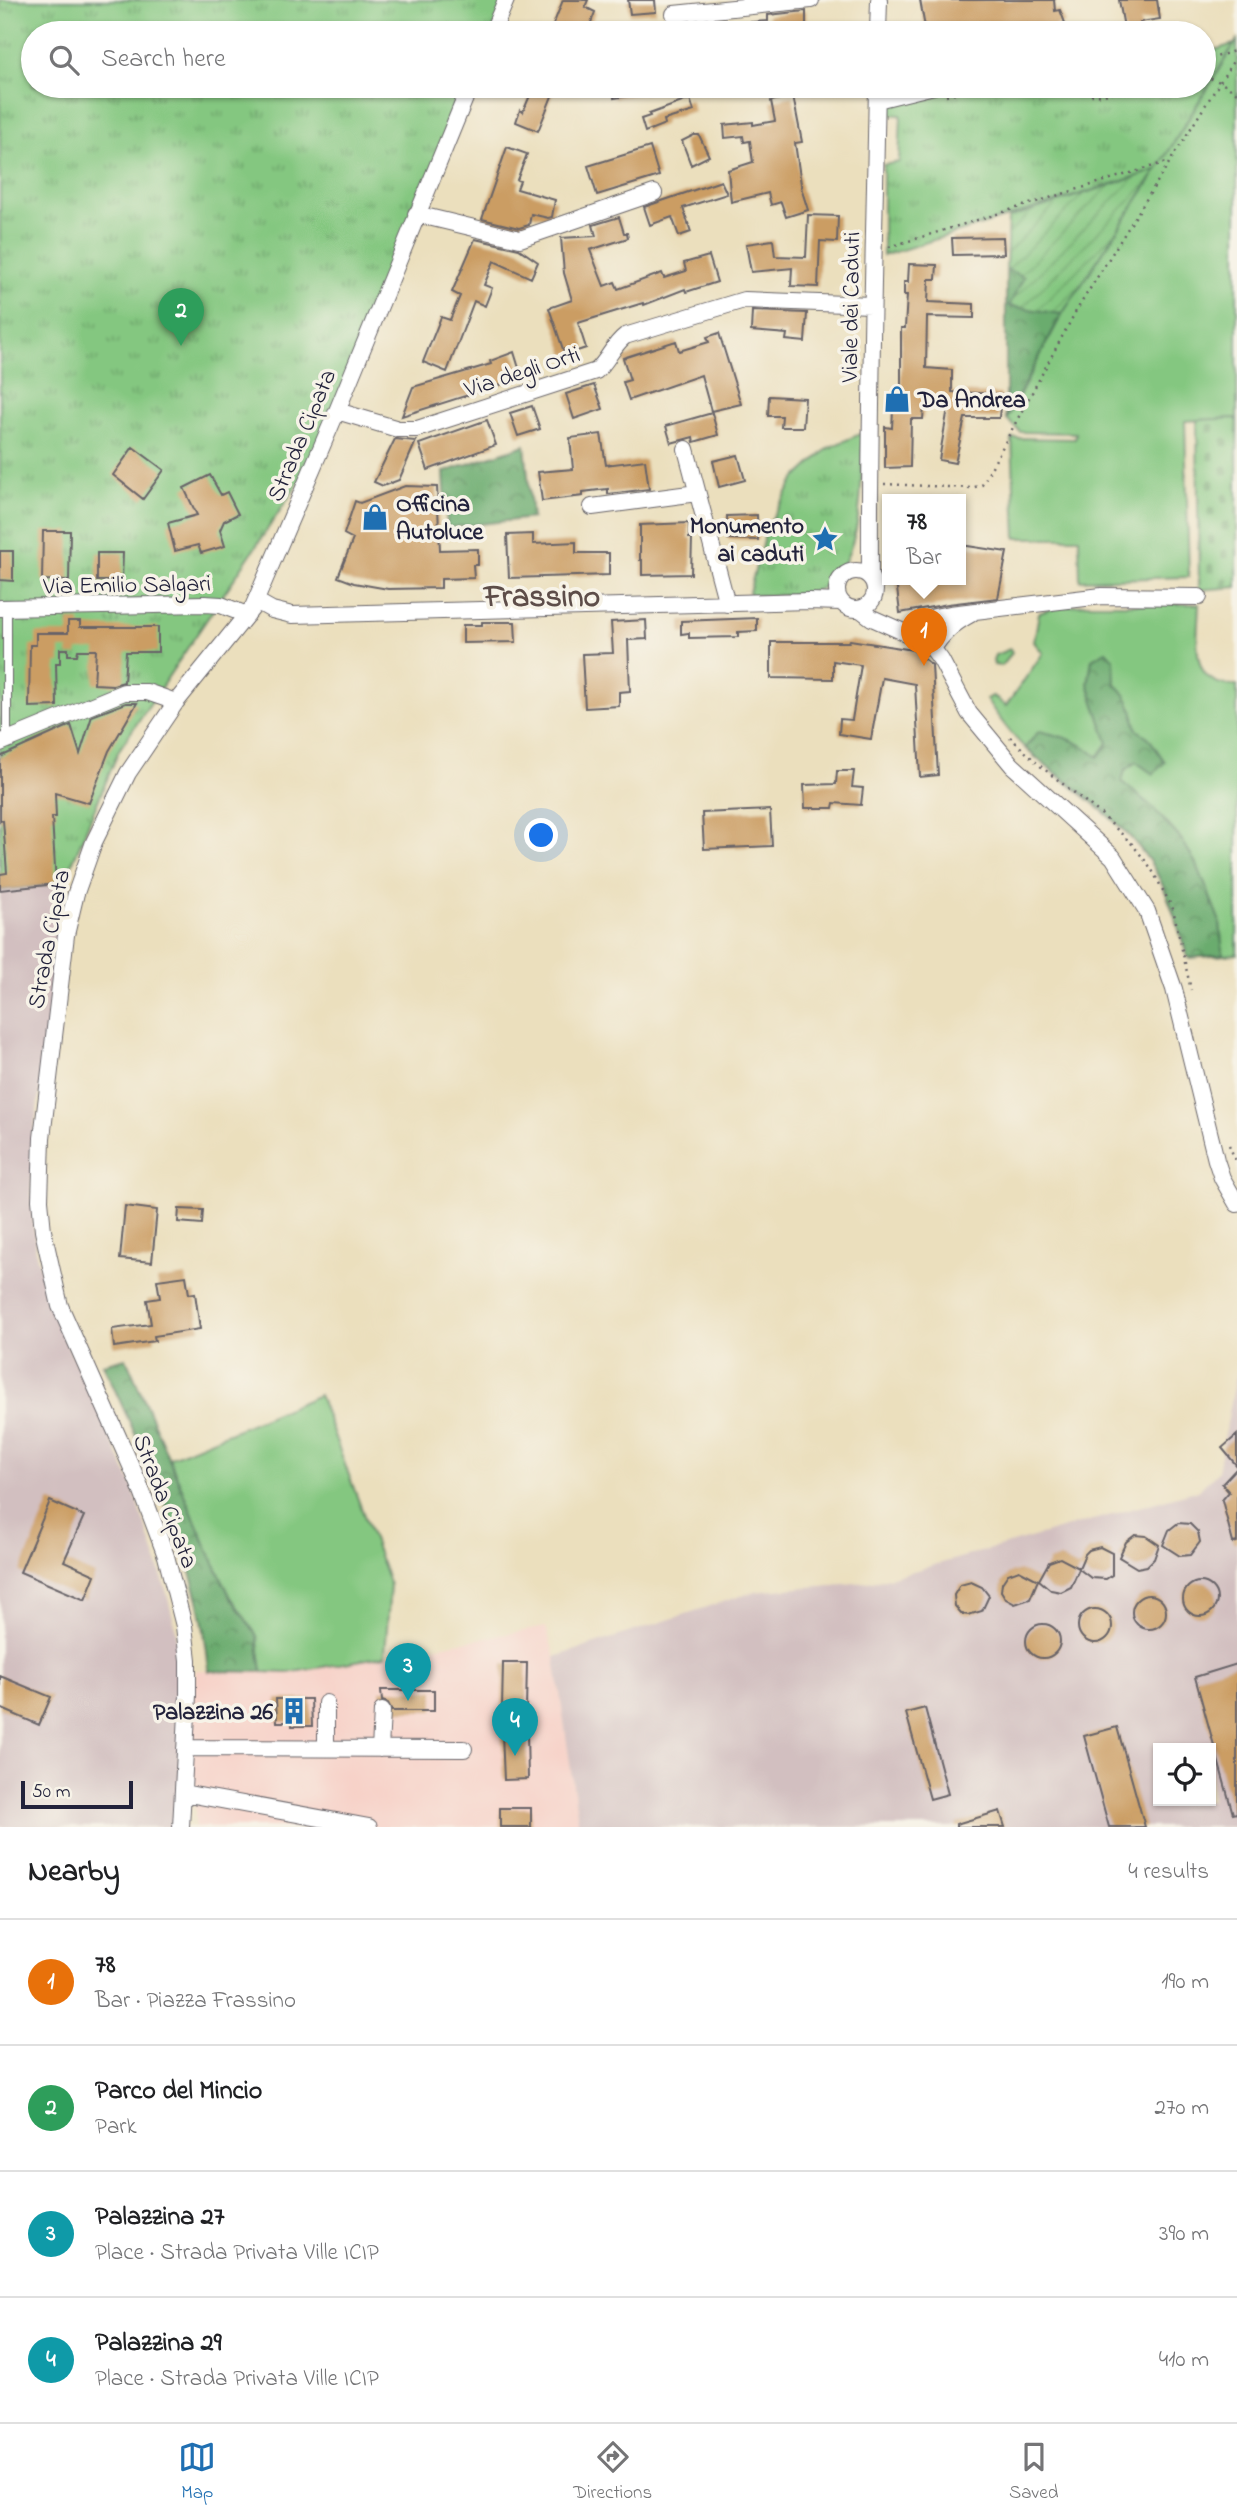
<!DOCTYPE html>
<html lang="en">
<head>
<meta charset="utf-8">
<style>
  body { margin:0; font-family:"Indie Flower",sans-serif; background:#f2f2f2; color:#202124 }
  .controls { position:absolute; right:21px; bottom:21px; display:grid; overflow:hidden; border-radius:0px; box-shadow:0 2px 5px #0004 }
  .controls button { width:63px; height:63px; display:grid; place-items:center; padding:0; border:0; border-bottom:2px solid #e0e0e0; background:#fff; color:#202124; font:35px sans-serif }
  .scale { position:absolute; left:21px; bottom:18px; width:112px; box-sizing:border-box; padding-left:7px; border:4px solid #22223b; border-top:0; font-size:19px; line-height:24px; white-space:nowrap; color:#22223b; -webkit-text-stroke:5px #f7f3e8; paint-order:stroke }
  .you { position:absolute; left:542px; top:836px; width:24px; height:24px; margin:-18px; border:5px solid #fff; border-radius:50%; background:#1a73e8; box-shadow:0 0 0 10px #1a73e833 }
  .badge { display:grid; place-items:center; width:46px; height:46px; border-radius:50%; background:#1f6fb2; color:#fff; font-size:23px; font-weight:700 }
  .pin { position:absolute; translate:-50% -58px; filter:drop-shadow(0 2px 4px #0008) }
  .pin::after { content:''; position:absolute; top:37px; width:24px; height:21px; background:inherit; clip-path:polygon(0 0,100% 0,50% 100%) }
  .popup { position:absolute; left:882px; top:494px; width:84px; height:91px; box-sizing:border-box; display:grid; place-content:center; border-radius:0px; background:#fff; filter:drop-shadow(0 2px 5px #0005); font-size:23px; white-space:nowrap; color:#757577 }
  .popup b { font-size:26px; color:#202124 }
  .popup::after { content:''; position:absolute; left:50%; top:100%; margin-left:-14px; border:14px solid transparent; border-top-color:#fff }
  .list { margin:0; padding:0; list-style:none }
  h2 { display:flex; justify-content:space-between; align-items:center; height:91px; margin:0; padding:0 28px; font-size:30px }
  h2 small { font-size:23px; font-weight:400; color:#757577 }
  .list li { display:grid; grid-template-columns:46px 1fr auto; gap:21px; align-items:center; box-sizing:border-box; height:126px; padding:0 28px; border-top:2px solid #e0e0e0 }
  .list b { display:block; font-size:26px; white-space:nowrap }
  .list p { margin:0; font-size:23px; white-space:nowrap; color:#757577 }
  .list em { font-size:23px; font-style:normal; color:#757577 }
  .icon { flex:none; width:38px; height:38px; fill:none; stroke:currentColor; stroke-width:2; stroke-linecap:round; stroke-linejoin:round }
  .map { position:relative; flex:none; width:1237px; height:1827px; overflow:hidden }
  .search { position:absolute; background:#fff; box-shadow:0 2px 5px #0004; left:21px; right:21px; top:21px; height:77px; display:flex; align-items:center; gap:18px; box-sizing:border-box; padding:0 24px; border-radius:38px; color:#757577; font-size:26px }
  .sheet { height:595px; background:#fff }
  nav { display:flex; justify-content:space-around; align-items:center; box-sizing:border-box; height:98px; border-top:2px solid #e0e0e0; background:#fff; font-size:19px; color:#757577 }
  nav a { display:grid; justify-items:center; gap:4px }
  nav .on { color:#1f6fb2 }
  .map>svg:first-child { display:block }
</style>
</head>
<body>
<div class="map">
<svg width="1237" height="1827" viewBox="0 0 1237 1827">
  <defs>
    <pattern id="forest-crowns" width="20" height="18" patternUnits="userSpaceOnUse" patternTransform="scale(1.75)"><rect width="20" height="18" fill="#6bac6e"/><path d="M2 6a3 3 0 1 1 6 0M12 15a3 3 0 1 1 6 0" fill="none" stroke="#588c5c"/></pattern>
    <pattern id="cemetery-stones" width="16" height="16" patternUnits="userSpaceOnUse" patternTransform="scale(1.75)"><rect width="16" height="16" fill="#84c780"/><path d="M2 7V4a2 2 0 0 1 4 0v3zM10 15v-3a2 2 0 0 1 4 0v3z" fill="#6ca16a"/></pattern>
    <pattern id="park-tufts" width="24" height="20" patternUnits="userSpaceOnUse" patternTransform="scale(1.75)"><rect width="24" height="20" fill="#84c780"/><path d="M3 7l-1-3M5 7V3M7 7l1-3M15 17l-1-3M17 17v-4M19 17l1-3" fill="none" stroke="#6ca16a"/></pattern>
    <pattern id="garden-furrows" width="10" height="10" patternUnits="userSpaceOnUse" patternTransform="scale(1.75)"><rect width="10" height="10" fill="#84c780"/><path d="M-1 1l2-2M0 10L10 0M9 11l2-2" fill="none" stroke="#6ca16a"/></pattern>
  </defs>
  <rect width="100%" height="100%" fill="#f7f3e8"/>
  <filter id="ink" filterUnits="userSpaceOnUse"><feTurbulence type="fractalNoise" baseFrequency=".0143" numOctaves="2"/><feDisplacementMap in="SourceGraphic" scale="14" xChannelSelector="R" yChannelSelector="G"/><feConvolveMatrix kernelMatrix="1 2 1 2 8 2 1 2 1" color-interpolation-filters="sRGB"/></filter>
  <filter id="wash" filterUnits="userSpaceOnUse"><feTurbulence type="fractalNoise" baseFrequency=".00686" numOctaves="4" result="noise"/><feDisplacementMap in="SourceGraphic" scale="28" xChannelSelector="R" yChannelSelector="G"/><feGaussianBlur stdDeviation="1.57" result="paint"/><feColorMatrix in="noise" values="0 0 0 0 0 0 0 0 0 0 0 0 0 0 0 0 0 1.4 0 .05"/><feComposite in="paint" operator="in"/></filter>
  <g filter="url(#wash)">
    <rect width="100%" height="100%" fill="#ebdfbd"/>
    <path fill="#f7d1c8" d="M546 1627 555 1657 579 1827H195V1796L183 1793 196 1670 288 1673Z"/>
    <path fill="#d2bfc0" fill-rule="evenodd" d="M70 882 33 1137 31 1196 36 1254 57 1323 132 1485 166 1590 176 1631 179 1662 181 1827H0V890Z
      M1237 1371V1827H579L555 1657 753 1592 878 1581 1199 1490 1218 1471ZM1158 1748H1211V1801H1158Z"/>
    <path fill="#84c780" stroke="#53745e" stroke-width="2" d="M1237 40V418L1185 421 1189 577 1080 580 1079 538H1016L1012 438 1075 439 1076 433 1020 432 1007 419 1062 314 1157 170Z
      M1086 604H1199C1198 641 1187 686 1237 686V954L1188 958C1177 925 1168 888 1148 859 1117 814 1066 786 1026 749 1010 734 998 717 986 699L993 696 1006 706 1043 653 1034 642 1039 613 1058 607Z
      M1010 649 1012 653 1001 666 994 665 993 660 995 655Z
      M319 1395 390 1585 385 1656 288 1673 262 1672 257 1636 230 1596 206 1546 169 1458Z"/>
    <path fill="url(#forest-crowns)" stroke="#466754" stroke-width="2" d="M1006 269 1024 277 1010 306 1062 314 1006 419Z
      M525 445 532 518 447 528 444 472Z
      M1106 651 1114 660 1115 684C1130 696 1133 711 1137 730L1148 737 1165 762 1153 774 1136 762 1125 770 1122 782 1152 807 1182 840 1198 867 1220 922 1223 955 1188 958C1177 925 1168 888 1148 859 1117 814 1066 783 1025 748L1039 731C1065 737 1078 740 1098 757L1108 743 1088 684 1092 659Z
      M126 1358 206 1546 230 1596 257 1636 262 1672 209 1671C206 1644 203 1617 196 1592 173 1513 137 1438 103 1364Z"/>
    <path fill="url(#cemetery-stones)" stroke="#53745e" stroke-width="2" d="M1237 418V587L1199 590 1197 420Z"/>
    <path fill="url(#park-tufts)" stroke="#53745e" stroke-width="2" d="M0 0H507L493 33H33V86H471L320 451 119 750 64 883 0 890Z
      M1234 44 1157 170 883 256V165L899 162 901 115H884L885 103 967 86H1204V53Z
      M862 433C862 477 865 556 825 586 808 598 771 595 751 595L749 592 767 527 795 479 828 448Z"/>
    <path fill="url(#garden-furrows)" stroke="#53745e" stroke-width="2" d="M1157 170 1062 314 1009 306 1024 277 1006 269 1008 218Z"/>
    <g id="blocks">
      <path fill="#cb9d63" d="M563 0H588L585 7 595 12 587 33H550Z
        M628 0H655L656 12 630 14Z
        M920 0H1054L1055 11 1060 10 1065 23 1036 33H926Z
        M1119 0H1157L1160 19 1140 22 1142 33H1125Z
        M806 11V33H787V30L766 33H723V24L768 21V15Z
        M534 86H556L538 131 516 122 520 110 523 112Z
        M613 86H647V93L614 98Z
        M793 96 802 142 795 143 802 191 808 210 786 217 781 202 771 205 768 193 731 202 728 170 753 162 750 141 744 142 743 136 725 138 724 125 753 122V125L775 121 771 101Z
        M690 99 694 111 664 120 665 124 645 132 641 119 650 116 649 114Z
        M694 135H699L709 156 691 165 682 141Z
        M507 147 527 154 517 180 520 181 517 189 555 200 552 217 548 218 531 214 529 225 519 228 482 219Z
        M650 147 659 176 597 195 588 166Z
        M721 181 727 194 683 208 691 232 679 236 672 217 650 225 644 207Z
        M808 215 838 216 837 242 820 241 818 287 791 286 792 268 751 272 746 244 773 240 775 256 806 257Z
        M619 217 624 233H627L628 238 590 250 604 286 615 282 618 289 662 273 664 278 686 271 684 263 709 256 717 282 686 292 685 289 644 305 643 303 578 323 586 348 565 355 549 308 572 300 564 273 561 238 596 236 593 225Z
        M1003 237 1004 254 953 255 952 238Z
        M475 239 519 249 538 262 531 278 494 261 484 285 492 288 485 306 474 301 447 372 423 362 441 317 450 320 460 296 452 292Z
        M909 264 937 265 936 279H929L928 302 974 304V318L927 317 926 368 952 370V392L1001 394 999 418H965L955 463 939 460 948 408 924 407 923 419H911L910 467 885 468V427L892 428 894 392H901V328H905L907 295H904V282H908Z
        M752 311 807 313 805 342 786 340 787 334 751 331Z
        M719 333 741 404 711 411 701 375 629 400 623 382 630 380 623 358 676 341 679 351 709 342 707 337Z
        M514 352 522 378 402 416 413 387 491 364 490 361Z
        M594 385 603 409 574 419 566 394Z
        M769 396 805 398 803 427H781L782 416H768Z
        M532 406 540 429 518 436 510 413Z
        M712 413 718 435 694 442 693 437 671 443 666 426Z
        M487 420 496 445 428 470 419 444Z
        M601 434 606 465 645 460 649 489 608 494V489L583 492V496L542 501 538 472 573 469 570 438Z
        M395 439 416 441 399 480 383 486 374 482Z
        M133 447 164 470 143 499 113 475Z
        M738 455 745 480 719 487 713 461Z
        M210 475 221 495 227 492 238 514 224 521 220 530 225 546 201 553 198 545 175 551 168 523 197 515 184 488Z
        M405 486 437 487 440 550 478 549V565H473L474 578 441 579V588L388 589 354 583 338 577 353 539 344 534 355 501 360 503Z
        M757 515 758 540 728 539 727 516Z
        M689 523V538H692L691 574 642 575V560H640V525Z
        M43 531H70L69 581 42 580Z
        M533 534V544L576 542V553H609V575L509 578 507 535Z
        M961 545 1007 552 998 598 948 604 900 613 896 580H961Z
        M0 551H13V581L0 580Z
        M97 553H123L122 581H97Z
        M757 618V631L738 632V637L689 638V633L681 634V621Z
        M646 620 647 639 628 640 630 691 619 692V706L585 708 582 654 613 653 611 622Z
        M68 621H80V627H158V652H126L124 682 113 685 94 684 96 650H78L77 655H68V649H60V663H56L57 706 29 707 30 645H36V633H68Z
        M482 622H515L516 642 463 643V625H482Z
        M850 640 913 650 932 665 938 775 920 777 915 684 882 678 871 739 839 734 840 719 852 720 861 665 833 661V679L771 678V642H849Z
        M126 703H137L109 751 89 803 55 793 56 817H52L56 884 0 890V874L7 873 3 820 0 821V757L71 725 80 754 92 716Z
        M837 771H854L852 787 863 788 861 805 834 803 833 808H805L804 785 836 784Z
        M770 810 772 846 704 849 702 813Z
        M125 1206 157 1210 152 1262 120 1259Z
        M179 1209 203 1210 202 1224 178 1222Z
        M186 1276 189 1294 195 1293 200 1329 154 1336 155 1341 114 1347 112 1329 151 1324 147 1300 160 1298 157 1280Z
        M1237 1435V1466L1222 1448Z
        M1237 1468V1542L1233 1543 1222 1500 1229 1492 1222 1484Z
        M50 1501 84 1516 64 1561 95 1575 85 1600 20 1572Z
        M1178 1523 1190 1524 1198 1532 1200 1542 1190 1555 1180 1556 1163 1545 1169 1530Z
        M1135 1535 1146 1536 1159 1545 1154 1559 1147 1566 1137 1568 1119 1557 1126 1542Z
        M1100 1547 1112 1553V1575L1106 1579 1091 1578 1079 1569 1071 1587 1061 1592 1051 1590 1039 1580 1049 1562 1060 1558 1079 1568 1085 1554 1089 1550Z
        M1019 1570 1038 1580 1030 1599 1015 1604 1006 1599 1001 1591 1002 1583 1008 1574Z
        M971 1582 982 1587 989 1596 982 1611 968 1615 962 1614 955 1606 954 1595 960 1585Z
        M1183 1599a17 17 0 1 1 34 0a17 17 0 1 1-34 0Z
        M1132 1612a17 17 0 1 1 34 0a17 17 0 1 1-34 0Z
        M1078 1626a17 17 0 1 1 34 0a17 17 0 1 1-34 0Z
        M1026 1641a17 17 0 1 1 34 0a17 17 0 1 1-34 0Z
        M503 1663H527L526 1710 502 1709Z
        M1237 1664V1813L1233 1814 1195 1677Z
        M0 1676 51 1697 39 1725 0 1708Z
        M381 1690H434V1711H392L388 1703 382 1701Z
        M276 1699H311L312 1726H292V1722H277Z
        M925 1708 948 1794 930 1799 906 1713Z
        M1117 1727 1145 1827H1109L1084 1736Z
        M527 1732 528 1779 504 1780 502 1733Z
        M500 1808H531V1827H500Z
        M1000 1811 1005 1827H956V1824Z"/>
    </g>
  </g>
  <g filter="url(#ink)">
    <use href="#blocks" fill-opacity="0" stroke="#686468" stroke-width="2"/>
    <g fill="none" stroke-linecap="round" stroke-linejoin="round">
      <defs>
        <path id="service" d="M7 608V740"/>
        <path id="minor" d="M674 14 811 0
          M492 33 506 0
          M878 33 879 0
          M877 100 934 86
          M416 214 520 239 654 193
          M337 411 398 429H417L596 371C608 361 612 346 625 336L744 300 871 305
          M686 449 727 604
          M592 507 697 493
          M837 590a19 19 0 1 1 38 0a19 19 0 1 1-38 0Z
          M870 577C869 413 874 250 877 86
          M256 601 272 610 292 615 809 601 841 602
          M0 608 205 604 221 605 247 615
          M860 609 872 618 908 634 933 649 941 660 969 713 1012 765 1113 857 1147 911 1174 989 1216 1160 1222 1178 1237 1204
          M908 634 934 617 950 614 1102 596 1199 597
          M933 649C942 633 954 623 971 614
          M0 743 124 692H147L176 702
          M326 1703V1748
          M185 1748 464 1749
          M380 1749 382 1711
          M183 1793 369 1827
          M181 1827 188 1695V1660L184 1626 166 1556 139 1484 60 1306 43 1231 40 1200 42 1138 66 935 76 893 94 842 128 773 176 702 253 607 337 411 470 86"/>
      </defs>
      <use href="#service" stroke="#686468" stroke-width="10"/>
      <use href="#minor" stroke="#686468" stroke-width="18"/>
      <path stroke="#686468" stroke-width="2.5" stroke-dasharray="2 5" stroke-linecap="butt" d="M1204 61 1237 50
        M1204 76 1220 82 1237 93
        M1072 86C1093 102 1110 94 1133 86
        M946 95 984 86
        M889 247 1170 161
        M884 484 971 488 982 485 1076 311 1237 55
        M1010 737 1039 765 1101 814 1132 844 1151 868 1173 909 1191 990
        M1229 1145 1237 1164"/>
      <use href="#service" stroke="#fff" stroke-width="8"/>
      <use href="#minor" stroke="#fff" stroke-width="16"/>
    </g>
  </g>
  <defs>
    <symbol id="shop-bare" viewBox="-9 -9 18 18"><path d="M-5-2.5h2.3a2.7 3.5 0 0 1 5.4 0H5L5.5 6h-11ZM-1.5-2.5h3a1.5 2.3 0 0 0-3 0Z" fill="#1f6fb2" stroke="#f7f3e8" stroke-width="2.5" paint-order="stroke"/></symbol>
    <symbol id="sight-bare" viewBox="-9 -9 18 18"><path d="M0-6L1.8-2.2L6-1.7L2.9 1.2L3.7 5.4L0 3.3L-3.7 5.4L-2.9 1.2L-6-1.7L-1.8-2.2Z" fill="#1f6fb2" stroke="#f7f3e8" stroke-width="2.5" paint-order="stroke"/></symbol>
    <symbol id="building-bare" viewBox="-9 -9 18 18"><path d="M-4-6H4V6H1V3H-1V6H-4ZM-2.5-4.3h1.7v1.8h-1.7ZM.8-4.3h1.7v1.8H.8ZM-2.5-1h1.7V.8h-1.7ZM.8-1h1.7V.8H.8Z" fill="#1f6fb2" stroke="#f7f3e8" stroke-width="2.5" paint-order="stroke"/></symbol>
  </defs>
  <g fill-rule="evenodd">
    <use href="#shop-bare" x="878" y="380" width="38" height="38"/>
    <use href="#shop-bare" x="356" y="498" width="38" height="38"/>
    <use href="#sight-bare" x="806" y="520" width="38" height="38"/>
    <use href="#building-bare" x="275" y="1692" width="38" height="38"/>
  </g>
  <g text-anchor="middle" stroke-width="7" stroke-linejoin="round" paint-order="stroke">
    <g font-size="24" fill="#22223b" stroke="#f7f3e8">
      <text transform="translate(850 307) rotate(-89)" y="8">Viale dei Caduti</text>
      <text transform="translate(522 371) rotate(-18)" y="8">Via degli Orti</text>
      <text transform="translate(301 435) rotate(-67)" y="8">Strada Cipata</text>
      <text transform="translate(127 584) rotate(-1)" y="8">Via Emilio Salgari</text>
      <text transform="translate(48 939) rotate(-79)" y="8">Strada Cipata</text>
      <text transform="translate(166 1501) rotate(69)" y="8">Strada Cipata</text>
    </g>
    <g font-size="24" font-weight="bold" fill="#22223b" stroke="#f7f3e8" text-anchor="start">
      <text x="918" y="407">Da Andrea</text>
      <text x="396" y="511">Officina<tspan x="396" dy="28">Autoluce</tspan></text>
      <text x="804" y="533" text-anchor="end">Monumento<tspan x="804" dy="28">ai caduti</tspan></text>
      <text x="273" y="1719" text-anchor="end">Palazzina 26</text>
    </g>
    <g font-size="32" font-weight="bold" fill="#5d4d49" stroke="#f7f3e8">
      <text x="542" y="606">Frassino</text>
    </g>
  </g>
</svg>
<div class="controls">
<button><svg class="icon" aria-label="locate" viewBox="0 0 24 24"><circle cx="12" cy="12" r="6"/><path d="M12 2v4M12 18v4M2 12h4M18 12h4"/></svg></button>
</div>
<div class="scale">50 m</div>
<div class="you"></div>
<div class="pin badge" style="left:924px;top:666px;background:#e8710a">1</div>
<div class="popup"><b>78</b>Bar</div>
<div class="pin badge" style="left:181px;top:346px;background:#2e9e5b">2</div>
<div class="pin badge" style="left:408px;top:1701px;background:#0f9aa8">3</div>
<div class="pin badge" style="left:515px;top:1756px;background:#0f9aa8">4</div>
<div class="search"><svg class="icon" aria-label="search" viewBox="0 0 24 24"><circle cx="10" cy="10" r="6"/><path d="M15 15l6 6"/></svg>Search here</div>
</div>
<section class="sheet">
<h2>Nearby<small>4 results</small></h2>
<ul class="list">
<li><span class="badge" style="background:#e8710a">1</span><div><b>78</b><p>Bar · Piazza Frassino</p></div><em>190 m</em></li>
<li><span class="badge" style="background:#2e9e5b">2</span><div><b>Parco del Mincio</b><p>Park</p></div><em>270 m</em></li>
<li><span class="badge" style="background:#0f9aa8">3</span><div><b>Palazzina 27</b><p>Place · Strada Privata Ville ICIP</p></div><em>390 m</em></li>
<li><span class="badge" style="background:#0f9aa8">4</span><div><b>Palazzina 29</b><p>Place · Strada Privata Ville ICIP</p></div><em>410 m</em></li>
</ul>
</section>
<nav>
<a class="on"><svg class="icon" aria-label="map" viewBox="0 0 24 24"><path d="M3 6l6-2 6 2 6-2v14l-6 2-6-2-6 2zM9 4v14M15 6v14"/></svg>Map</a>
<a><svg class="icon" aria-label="directions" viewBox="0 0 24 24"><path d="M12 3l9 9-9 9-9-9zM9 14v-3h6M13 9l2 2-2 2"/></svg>Directions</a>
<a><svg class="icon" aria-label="saved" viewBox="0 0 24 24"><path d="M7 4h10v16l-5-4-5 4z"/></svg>Saved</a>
</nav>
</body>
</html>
